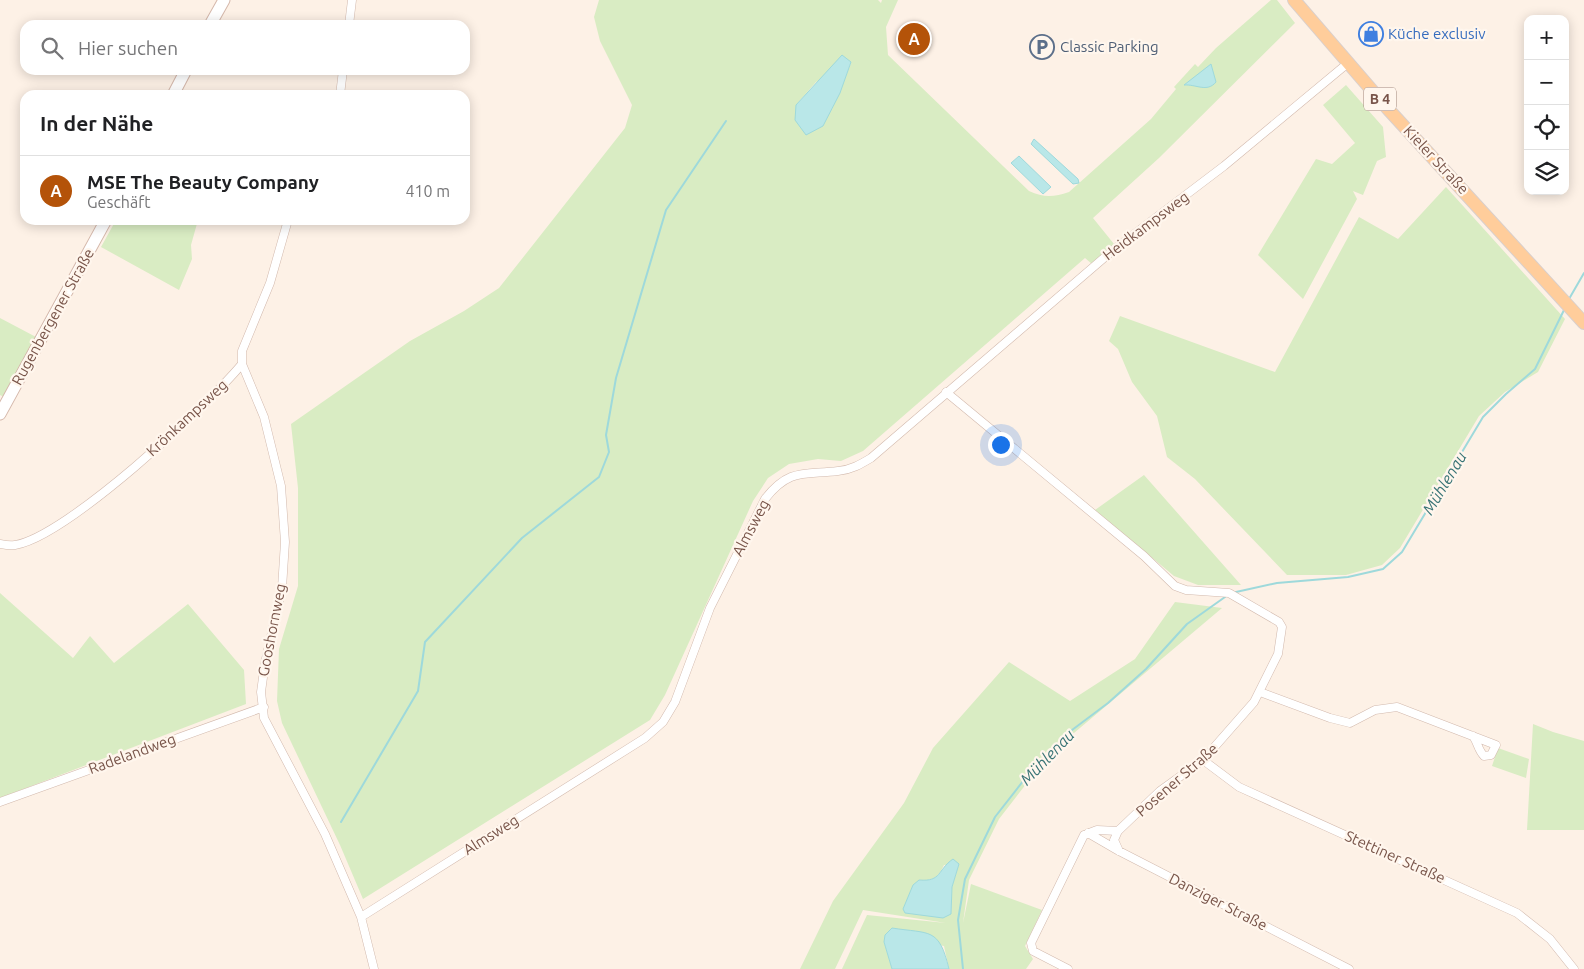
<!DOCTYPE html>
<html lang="de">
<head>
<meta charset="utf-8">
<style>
  body { margin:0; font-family:Ubuntu,sans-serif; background:#f2f2f2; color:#202124 }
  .controls { position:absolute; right:15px; top:15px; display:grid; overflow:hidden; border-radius:10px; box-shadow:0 2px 12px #0003 }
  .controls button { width:45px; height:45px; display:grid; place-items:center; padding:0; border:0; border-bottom:1px solid #e0e0e0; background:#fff; color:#202124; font:25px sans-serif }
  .you { position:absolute; left:1000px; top:444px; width:18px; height:18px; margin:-12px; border:4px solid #fff; border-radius:50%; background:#1a73e8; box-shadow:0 0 0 8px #1a73e833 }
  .badge { display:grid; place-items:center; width:32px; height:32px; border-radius:50%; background:#b45309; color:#fff; font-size:16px; font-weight:700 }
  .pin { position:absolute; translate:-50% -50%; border:2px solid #fff; box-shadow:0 1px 5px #0006 }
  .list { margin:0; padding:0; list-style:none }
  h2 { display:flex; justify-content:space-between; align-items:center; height:65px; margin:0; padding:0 20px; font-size:21px }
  h2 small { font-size:16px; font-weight:400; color:#757577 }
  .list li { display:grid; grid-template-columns:32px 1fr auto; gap:15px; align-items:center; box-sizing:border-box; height:70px; padding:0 20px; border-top:1px solid #e0e0e0 }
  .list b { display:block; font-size:19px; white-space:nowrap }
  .list p { margin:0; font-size:16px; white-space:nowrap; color:#757577 }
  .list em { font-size:16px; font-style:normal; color:#757577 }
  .icon { flex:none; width:28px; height:28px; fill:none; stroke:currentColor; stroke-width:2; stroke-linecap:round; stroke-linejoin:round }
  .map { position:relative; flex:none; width:1584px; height:969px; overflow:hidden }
  .search { position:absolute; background:#fff; box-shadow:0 2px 12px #0003; left:20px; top:20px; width:450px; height:55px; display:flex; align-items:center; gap:12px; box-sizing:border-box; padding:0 18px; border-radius:15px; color:#757577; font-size:19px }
  .panel { position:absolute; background:#fff; box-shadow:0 2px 12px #0003; left:20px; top:90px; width:450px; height:135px; border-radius:15px }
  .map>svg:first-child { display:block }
</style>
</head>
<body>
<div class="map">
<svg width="1584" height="969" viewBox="0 0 1584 969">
  <rect width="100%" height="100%" fill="#fdf1e6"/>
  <path fill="#d9ecc3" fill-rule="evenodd" d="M599 0H878L881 3 882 0H898L886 27 888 55 1029 191C1044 198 1054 197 1069 192L1151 119 1176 89 1174 87 1195 64 1198 67 1216 48 1271 0H1277L1295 23 1159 158 1093 218 1114 244 1092 264 1085 258 863 451 841 461 818 459 789 464 768 478 753 501 665 695 650 720 363 899 340 845 282 723 277 701 279 649 298 586V488L291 424 410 341 464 311 499 288 625 128 632 105 600 41 594 17ZM851 63 832 109 796 105 816 82Z
    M1346 85 1383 127 1386 157 1377 161 1363 195 1353 191 1357 199 1303 299 1258 255 1316 159 1332 164 1355 143 1323 105Z
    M1446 187 1565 319 1538 372 1505 392 1479 416 1400 548 1382 565 1346 575H1287L1195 479 1167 457 1157 416 1132 382 1118 349 1109 341 1120 316 1275 372 1359 217 1398 239Z
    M116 220H198L191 245 192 259 179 290 101 247Z
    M0 318 36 337 4 397 0 395Z
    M1144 475 1241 585H1198L1174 576 1095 510Z
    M0 593 73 658 90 636 114 663 188 604 244 670 246 704 0 798Z
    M1175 602 1222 608 1074 733 1037 770 999 819 969 880 963 923 971 884 1042 910 1025 946 1033 959 1026 969H949L944 946 885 935 884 942 892 969H842L867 915 946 923 863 910 835 969H800L833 901 904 803 933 748 1009 662 1070 701 1135 659ZM959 864 952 887 951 914 919 880C933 881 938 878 944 865Z
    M1533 724 1553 732 1584 741V830H1527Z
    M1498 748 1529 759 1526 778 1492 766Z"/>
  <path fill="#b9e7e8" stroke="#9ed9db" d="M842 55 851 62 840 93 823 126 806 135 795 120 796 105Z
    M1211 64 1216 82C1207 93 1196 84 1184 85Z
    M1034 139 1078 179 1079 183 1073 184 1031 144Z
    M1019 156 1051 187 1043 194 1011 163Z
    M953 859 959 864 952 887 951 914 943 918 905 913 903 909 913 885 919 880C942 882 937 870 953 859Z
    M892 928C930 934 939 927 949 969H892L884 942 885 935Z"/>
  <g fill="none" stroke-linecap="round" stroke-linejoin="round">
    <path stroke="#9ed9db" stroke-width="2" d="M1569 299 1584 273
      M1236 592 1277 583 1348 577 1383 569 1402 552 1483 417 1506 394 1535 369 1565 308
      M341 822 418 691 425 642 522 538 599 477 609 452 606 435 616 378 666 210 726 121
      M963 969 958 920 965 879 995 817 1034 767 1072 730 1108 703 1146 669 1187 624 1225 597"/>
    <defs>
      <path id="minor" d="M349 25 352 0
        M340 95 343 70
        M242 364 264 417 281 486 285 542 282 588 265 663 261 692 264 718 325 834 361 917 374 969
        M946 392 1144 556 1175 586 1186 590 1229 593 1279 622 1282 627 1278 654 1254 702 1203 760 1160 791 1118 831 1114 840 1119 851
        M0 544C5 545 10 546 15 545 66 537 207 406 242 364V351L270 283 288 220
        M1260 692 1330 718 1350 723 1375 710 1397 707 1496 745 1491 755 1484 756C1478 750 1478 743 1473 736
        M1203 760 1239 787 1517 913 1550 939 1574 969
        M0 802 264 707
        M1088 833 1119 851 1349 969
        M361 917 645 738 663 722 675 702 710 608 765 499C789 468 804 475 838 471 851 470 861 464 871 458L1112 251 1224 166 1348 63
        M1068 969 1033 951 1031 943 1084 835 1097 830 1118 831"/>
      <path id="secondary" d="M210 25 224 0
        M173 95 186 70
        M0 414 106 220"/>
      <path id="primary" d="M1294 0 1388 109 1584 323"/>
    </defs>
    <use href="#minor" stroke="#d2b9ad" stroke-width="9"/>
    <use href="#secondary" stroke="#d5b8ab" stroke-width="13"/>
    <use href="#primary" stroke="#d9cfcc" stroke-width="14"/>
    <use href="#minor" stroke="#fff" stroke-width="8"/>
    <use href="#secondary" stroke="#fff" stroke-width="11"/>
    <use href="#primary" stroke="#ffcd9b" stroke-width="12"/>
  </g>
  <defs>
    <symbol id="shop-ring" viewBox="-11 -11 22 22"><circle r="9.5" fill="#fff6ed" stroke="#3f7fe0" stroke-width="1.5"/><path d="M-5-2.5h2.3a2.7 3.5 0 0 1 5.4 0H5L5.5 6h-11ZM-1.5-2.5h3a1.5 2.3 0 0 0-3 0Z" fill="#3f7fe0"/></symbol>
    <symbol id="parking-ring" viewBox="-11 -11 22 22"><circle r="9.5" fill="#fff6ed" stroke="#5c6f8a" stroke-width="1.5"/><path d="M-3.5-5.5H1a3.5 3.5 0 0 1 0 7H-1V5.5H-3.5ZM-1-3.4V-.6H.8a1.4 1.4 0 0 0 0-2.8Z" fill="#5c6f8a"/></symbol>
  </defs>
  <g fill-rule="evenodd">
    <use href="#shop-ring" x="1357" y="20" width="28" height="28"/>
    <use href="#parking-ring" x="1028" y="33" width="28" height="28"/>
  </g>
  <g text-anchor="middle" stroke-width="4.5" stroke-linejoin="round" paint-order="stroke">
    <rect fill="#fff6ed" stroke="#a0857a" stroke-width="1" x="1364" y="87.5" width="32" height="23" rx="4"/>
    <g font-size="14" font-weight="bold" fill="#785449">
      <text x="1380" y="104">B 4</text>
    </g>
    <g font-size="15" fill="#366cbe" stroke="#fff6ed" text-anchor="start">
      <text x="1388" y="39">Küche exclusiv</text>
    </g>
    <g font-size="15" fill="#4e5e75" stroke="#fff6ed" text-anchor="start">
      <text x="1060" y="52">Classic Parking</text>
    </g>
    <g font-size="15" fill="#785449" stroke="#fff6ed">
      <text transform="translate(1436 160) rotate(47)" y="5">Kieler Straße</text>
      <text transform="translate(1146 226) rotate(-37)" y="5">Heidkampsweg</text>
      <text transform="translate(53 317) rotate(-61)" y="5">Rugenbergener Straße</text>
      <text transform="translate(187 418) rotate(-43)" y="5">Krönkampsweg</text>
      <text transform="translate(751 528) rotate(-62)" y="5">Almsweg</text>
      <text transform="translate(272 630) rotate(-79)" y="5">Gooshornweg</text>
      <text transform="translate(132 754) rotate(-20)" y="5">Radelandweg</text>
      <text transform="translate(1177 780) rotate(-41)" y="5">Posener Straße</text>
      <text transform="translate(491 835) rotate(-32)" y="5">Almsweg</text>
      <text transform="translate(1395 857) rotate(24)" y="5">Stettiner Straße</text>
      <text transform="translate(1218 902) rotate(27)" y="5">Danziger Straße</text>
    </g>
    <g font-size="16" font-style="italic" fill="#397476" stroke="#fff6ed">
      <text transform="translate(1444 483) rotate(-59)" y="6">Mühlenau</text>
      <text transform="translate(1047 757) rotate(-46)" y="6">Mühlenau</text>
    </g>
  </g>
</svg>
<div class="controls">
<button>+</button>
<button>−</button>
<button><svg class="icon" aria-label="locate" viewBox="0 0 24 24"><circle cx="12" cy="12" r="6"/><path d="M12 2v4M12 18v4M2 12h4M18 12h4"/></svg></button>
<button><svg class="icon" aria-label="layers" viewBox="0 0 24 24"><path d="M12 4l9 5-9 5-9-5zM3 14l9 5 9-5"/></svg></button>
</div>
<div class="you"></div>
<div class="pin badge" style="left:914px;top:39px">A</div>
<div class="search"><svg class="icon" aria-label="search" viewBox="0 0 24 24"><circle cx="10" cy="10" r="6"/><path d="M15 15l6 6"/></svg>Hier suchen</div>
<section class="panel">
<h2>In der Nähe<small></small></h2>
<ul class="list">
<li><span class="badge">A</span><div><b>MSE The Beauty Company</b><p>Geschäft</p></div><em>410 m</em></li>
</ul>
</section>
</div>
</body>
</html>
